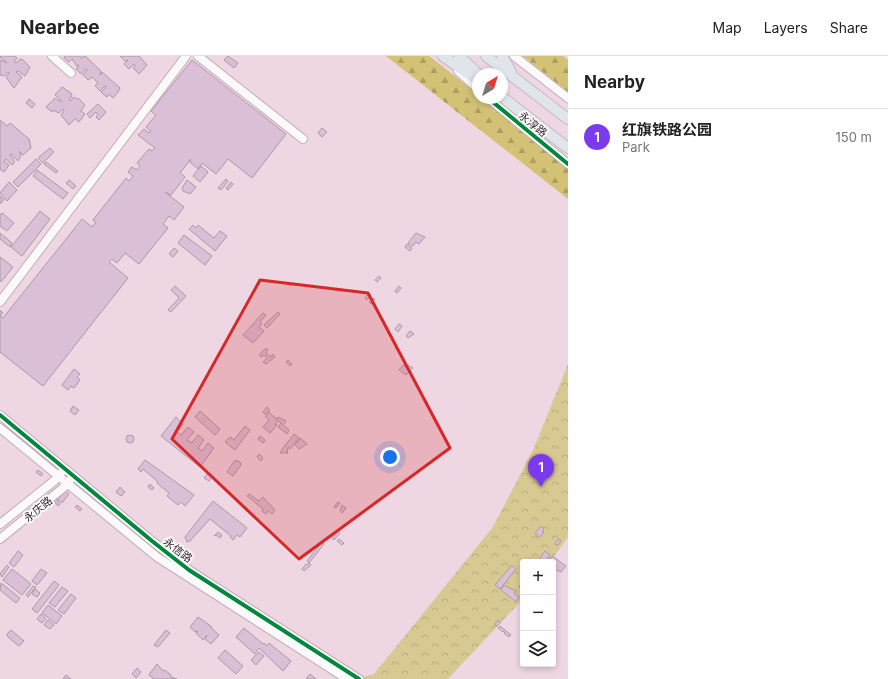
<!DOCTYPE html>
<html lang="en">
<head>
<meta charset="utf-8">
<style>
  body { margin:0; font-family:Inter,"Noto Sans SC",sans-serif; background:#f2f2f2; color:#222 }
  .controls { position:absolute; right:12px; bottom:12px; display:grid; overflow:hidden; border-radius:4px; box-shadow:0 2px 6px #0003 }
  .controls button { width:36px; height:36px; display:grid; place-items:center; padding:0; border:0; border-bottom:1px solid #e0e0e0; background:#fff; color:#222; font:20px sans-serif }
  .compass { position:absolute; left:472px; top:12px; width:36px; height:36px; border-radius:50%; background:#fff; box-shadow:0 2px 6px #0003; rotate:38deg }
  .you { position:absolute; left:390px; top:401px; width:14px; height:14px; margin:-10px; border:3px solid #fff; border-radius:50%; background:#1a73e8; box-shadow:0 0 0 6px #1a73e833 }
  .badge { display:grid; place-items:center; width:26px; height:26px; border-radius:50%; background:#7c3aed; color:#fff; font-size:13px; font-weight:700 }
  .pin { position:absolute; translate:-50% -33px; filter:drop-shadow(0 1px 2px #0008) }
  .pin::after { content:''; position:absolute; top:21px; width:14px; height:12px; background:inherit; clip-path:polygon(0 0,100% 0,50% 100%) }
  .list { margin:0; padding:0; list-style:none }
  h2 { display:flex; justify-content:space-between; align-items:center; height:52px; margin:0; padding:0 16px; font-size:17px }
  h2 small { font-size:13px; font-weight:400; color:#767676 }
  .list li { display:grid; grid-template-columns:26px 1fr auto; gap:12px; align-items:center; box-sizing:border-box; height:56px; padding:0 16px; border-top:1px solid #e0e0e0 }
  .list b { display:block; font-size:15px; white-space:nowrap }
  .list p { margin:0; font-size:13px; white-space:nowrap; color:#767676 }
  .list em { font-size:13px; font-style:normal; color:#767676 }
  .icon { flex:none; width:22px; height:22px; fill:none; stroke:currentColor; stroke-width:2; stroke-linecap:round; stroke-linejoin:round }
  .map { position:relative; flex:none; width:568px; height:623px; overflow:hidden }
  header { display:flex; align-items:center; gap:24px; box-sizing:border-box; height:56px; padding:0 20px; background:#fff; border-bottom:1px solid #e0e0e0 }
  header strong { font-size:19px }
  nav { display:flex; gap:22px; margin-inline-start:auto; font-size:14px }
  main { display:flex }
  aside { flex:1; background:#fff }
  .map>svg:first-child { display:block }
</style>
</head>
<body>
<header>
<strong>Nearbee</strong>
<nav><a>Map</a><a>Layers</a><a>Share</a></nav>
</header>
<main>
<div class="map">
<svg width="568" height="623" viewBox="0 0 568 623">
  <defs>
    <pattern id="forest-firs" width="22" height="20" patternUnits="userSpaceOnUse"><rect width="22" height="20" fill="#d3c275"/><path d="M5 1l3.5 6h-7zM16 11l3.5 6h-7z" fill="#ac9e61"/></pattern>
    <pattern id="park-crowns" width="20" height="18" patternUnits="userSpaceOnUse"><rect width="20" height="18" fill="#d8c892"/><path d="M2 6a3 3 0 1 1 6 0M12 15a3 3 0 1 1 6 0" fill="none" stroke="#baac7e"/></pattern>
  </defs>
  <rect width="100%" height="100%" fill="#eed6e3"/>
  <path fill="url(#forest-firs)" d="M386 0H429L478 38V42H483L568 109V143Z
    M523 0H563L568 4V36Z"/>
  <path fill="url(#park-crowns)" d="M568 308V481L550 506H523V543L448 623H355L374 618 493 471 534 392Z"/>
  <path fill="#dbbfd7" stroke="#aa9aa5" d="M1 0H15L17 2 14 6 16 7 20 3 23 4 30 11 25 20 18 15 16 16 22 21 14 32 6 21 9 17 8 16 4 20 0 19V4L7 7 0 1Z
    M65 0H80L81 2 85 0 101 15 100 19 102 16 120 32 118 36 113 42 109 38 107 41 101 36 106 31 105 30 100 35 95 30 98 27 92 21 88 24 83 19 87 14 86 13 81 18 76 13 79 9 77 10 72 3 69 6 64 2Z
    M120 0H139L147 9 139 18 133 12 135 10 134 8 129 13 124 8 128 4 125 5Z
    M228 0 238 7 234 12 224 4Z
    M192 4 286 78 252 122 228 103 216 118 202 107 198 113 190 106 191 103 180 117 185 121 171 139 165 136 184 151 174 164 169 160 163 168 168 172 139 208 125 197 117 207 112 203 109 206 128 222 43 330 0 296V254L3 257 0 260 3 262 82 163 92 171 96 166 93 164 126 122 129 125 133 120 128 116 132 111 137 114 140 110 137 107 149 93 152 95 155 92 138 79 144 73 149 77 151 75 146 71 156 59 151 55Z
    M62 31 71 37 72 40 69 44 71 45 74 41 77 43 78 42 85 49 81 55 85 58 79 66 75 63 69 69 61 59 64 55 63 53 59 57 53 54 52 56 46 51 55 42 61 46 62 45 55 39Z
    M29 43 35 48 32 52 26 47Z
    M98 48 106 56 99 64 96 61 98 59 96 56 90 62 87 58Z
    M0 64 7 70 10 67 29 83 31 92 23 99 19 95 21 99 18 105 11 98 10 99 14 104V107L12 109 6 103 4 105 9 109 4 116 0 113Z
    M322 72 327 76 322 81 318 77Z
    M50 92 54 96 43 107 38 102Z
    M36 103 41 108 18 131 13 126Z
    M46 106 58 115 56 117 44 108Z
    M201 110 208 116 200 126 193 120Z
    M37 114 68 137 63 143 33 120Z
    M226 123 228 125 221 134 218 132Z
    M69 124 76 130 73 133 66 127Z
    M187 124 196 131 190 138 183 135 182 132Z
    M9 126 17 134 7 145 0 137Z
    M231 126 233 128 228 134 226 132Z
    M0 140 4 144 0 148Z
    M40 155 50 163 22 200 11 191Z
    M2 157 14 167 7 175 0 170V159Z
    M193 169 196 172 198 169 214 182 220 175 227 180 215 195 189 173Z
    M0 177 12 187 10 191 0 183Z
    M416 177 425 181 419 188 416 186 413 190 408 187Z
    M184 179 212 200 205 209 178 187Z
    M407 188 412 192 410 195 405 191Z
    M174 192 178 195 173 201 169 198Z
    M0 201 13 211 1 226 0 225Z
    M379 220 381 222 377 226 375 224Z
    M175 230 186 240 171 256 168 254 179 242 171 234Z
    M399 230 401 232 397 237 395 235Z
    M369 237 371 239 367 244 365 242Z
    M373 242 375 243 371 248 369 246Z
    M278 256 280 258 267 272 264 269Z
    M263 257 266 259 260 266 262 268 259 271 264 275 253 287 243 279Z
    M399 268 402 270 398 276 395 273Z
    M410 275 414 278 408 282 406 280Z
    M266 292 268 294 266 297 271 301 273 298 275 301 266 308 263 306 267 302 264 299 261 301 259 299Z
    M288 304 292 308 290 310 286 306Z
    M403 309 406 311 408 309 413 312 406 319 399 314Z
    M74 313 80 318 77 321 80 324 74 332 71 330 68 334 62 329Z
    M73 350 79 354 75 359 70 355Z
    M267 351 270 354 265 358 263 356Z
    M200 355 220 373 215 379 195 361Z
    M269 356 278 365 275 368 277 369 270 377 263 371 269 364 265 360Z
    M176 361 183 368 177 376 181 379 188 371 194 376 187 384 192 387 198 379 204 384 198 392 202 395 208 387 214 392 200 411 161 380Z
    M278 361 286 365 283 369 289 374 287 378 278 371 281 367 276 363Z
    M245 370 250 374 235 394 225 386 230 381 234 384Z
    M294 378 299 382 290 393 288 391 287 398 284 396 282 398 280 396Z
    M126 383a4 4 0 1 1 8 0a4 4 0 1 1-8 0Z
    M260 380 265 384 263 387 258 383Z
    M300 382 307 388 299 393 295 389Z
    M259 398 263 402 261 405 257 401Z
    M145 404 194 439 185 450 181 446 178 449 167 440 169 437 157 427 158 426 156 424 143 413 141 416 138 413Z
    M235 404 240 406 241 409 233 420 227 416Z
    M38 414 43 418 41 420 36 416Z
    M208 417 212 421 209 425 204 422Z
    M150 428 154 432 152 434 148 431Z
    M120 431 125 436 121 440 116 436Z
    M66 435 69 438 62 447 57 443Z
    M249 438 259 445 263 441 275 454 272 458 268 455 266 458 262 455 263 453 247 440Z
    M56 443 60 448 58 450 54 445Z
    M213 445 247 472 240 481 237 479 233 484 230 481 231 480 210 463 190 485 187 486 185 481Z
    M338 446 340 447 336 452 334 451Z
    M77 449 82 453 80 455 75 451Z
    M342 449 346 452 342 457 340 455Z
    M541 470 544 473 542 475 544 476 540 481 535 477Z
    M338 475 340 477 334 484 332 482Z
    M218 476 222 479 220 482 216 479 214 480Z
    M339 483 344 487 342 489 337 485Z
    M559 483 561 485 558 489 555 488Z
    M322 486 324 488 309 507 307 505Z
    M18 495 23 499 14 511 9 507Z
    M545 495 550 499 545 506H537Z
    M552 500 566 510 561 516 553 512V506H548Z
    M309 507 311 509 304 515 302 513 306 508 307 509Z
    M7 509 9 511 2 521 0 518Z
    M512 509 516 513 500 533 495 529Z
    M12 513 31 528 22 539 3 524Z
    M41 513 47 517 37 529 32 525Z
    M54 525 59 529 37 557 32 553Z
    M523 525V534L519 531Z
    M1 527 20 542 16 547 0 534Z
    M504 529 515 535 514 537 519 541 516 546 501 534Z
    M33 530 36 531 28 541 26 539Z
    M62 531 68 535 55 551 49 547Z
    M35 533 40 537 37 541 32 538Z
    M71 538 76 542 64 558 58 554Z
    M48 549 62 560 56 568 42 557Z
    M41 558 46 563 42 567 37 563Z
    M198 561 212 571 211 572 219 579 211 588 205 583 207 579 203 584 196 577 198 575 195 576 190 571Z
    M48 564 54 569 50 573 44 569Z
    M498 564 501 566 497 570 495 568Z
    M500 570 505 574 503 576 498 572Z
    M244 572 263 588 264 587 267 590 269 587 291 605 283 615 259 592 255 598 236 581Z
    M11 574 24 585 19 590 8 581 7 578Z
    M166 574 170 577 158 591 154 589Z
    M506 575 511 579 509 581 504 577Z
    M225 594 243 610 236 618 218 602Z
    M259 596 264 600 256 609 251 604Z
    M157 608 163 615 165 614 171 619V621L177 623H154L149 619Z
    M137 612 141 616 136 622 132 618Z
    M310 618 316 623H306Z
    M66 619 71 623H63Z"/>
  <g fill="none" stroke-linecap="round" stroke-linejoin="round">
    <defs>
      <path id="minor" d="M52 0 71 17
        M198 0 303 83
        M514 0 568 42
        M458 15 478 33
        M488 42 568 108
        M0 246 186 0
        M0 359 152 485 189 514 359 623
        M0 372 157 501 347 623
        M0 468 54 425 61 417
        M0 483 63 432 70 424"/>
      <path id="major" d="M443 0 478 25
        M459 0 478 18
        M486 0 568 63
        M502 0 511 16
        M502 41 568 92"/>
    </defs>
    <use href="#minor" stroke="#c0adb7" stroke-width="10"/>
    <use href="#major" stroke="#c6bac0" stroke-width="12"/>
    <use href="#minor" stroke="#fcf9fb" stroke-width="8"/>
    <use href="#major" stroke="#e0e5eb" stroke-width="10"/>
    <defs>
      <path id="cycleway" d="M488 42 568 108
        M0 359 152 485 189 514 359 623"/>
    </defs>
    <use href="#cycleway" stroke="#fcfcfc" stroke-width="6"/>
    <use href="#cycleway" stroke="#00873e" stroke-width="4"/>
  </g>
  <path fill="#d62828" fill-opacity="0.2" stroke="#d62828" stroke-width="3" stroke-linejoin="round" d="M260 224 368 237 450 392 299 503 172 383Z"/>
  <g text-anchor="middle" stroke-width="3.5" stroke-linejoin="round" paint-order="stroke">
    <g font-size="11" fill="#392932" stroke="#fcfcfc">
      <text transform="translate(533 68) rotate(39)" y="4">永淳路</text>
      <text transform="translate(38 453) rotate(-39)" y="4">永庆路</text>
      <text transform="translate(178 494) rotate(37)" y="4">永信路</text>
    </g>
  </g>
</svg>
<div class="controls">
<button>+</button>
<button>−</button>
<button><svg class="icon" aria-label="layers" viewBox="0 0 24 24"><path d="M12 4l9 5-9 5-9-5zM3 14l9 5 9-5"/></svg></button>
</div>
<svg class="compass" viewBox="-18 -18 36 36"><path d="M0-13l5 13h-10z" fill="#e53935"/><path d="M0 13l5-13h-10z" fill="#767676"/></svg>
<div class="you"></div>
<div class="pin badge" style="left:541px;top:431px">1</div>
</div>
<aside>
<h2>Nearby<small></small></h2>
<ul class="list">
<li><span class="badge">1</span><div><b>红旗铁路公园</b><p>Park</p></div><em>150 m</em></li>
</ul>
</aside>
</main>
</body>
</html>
